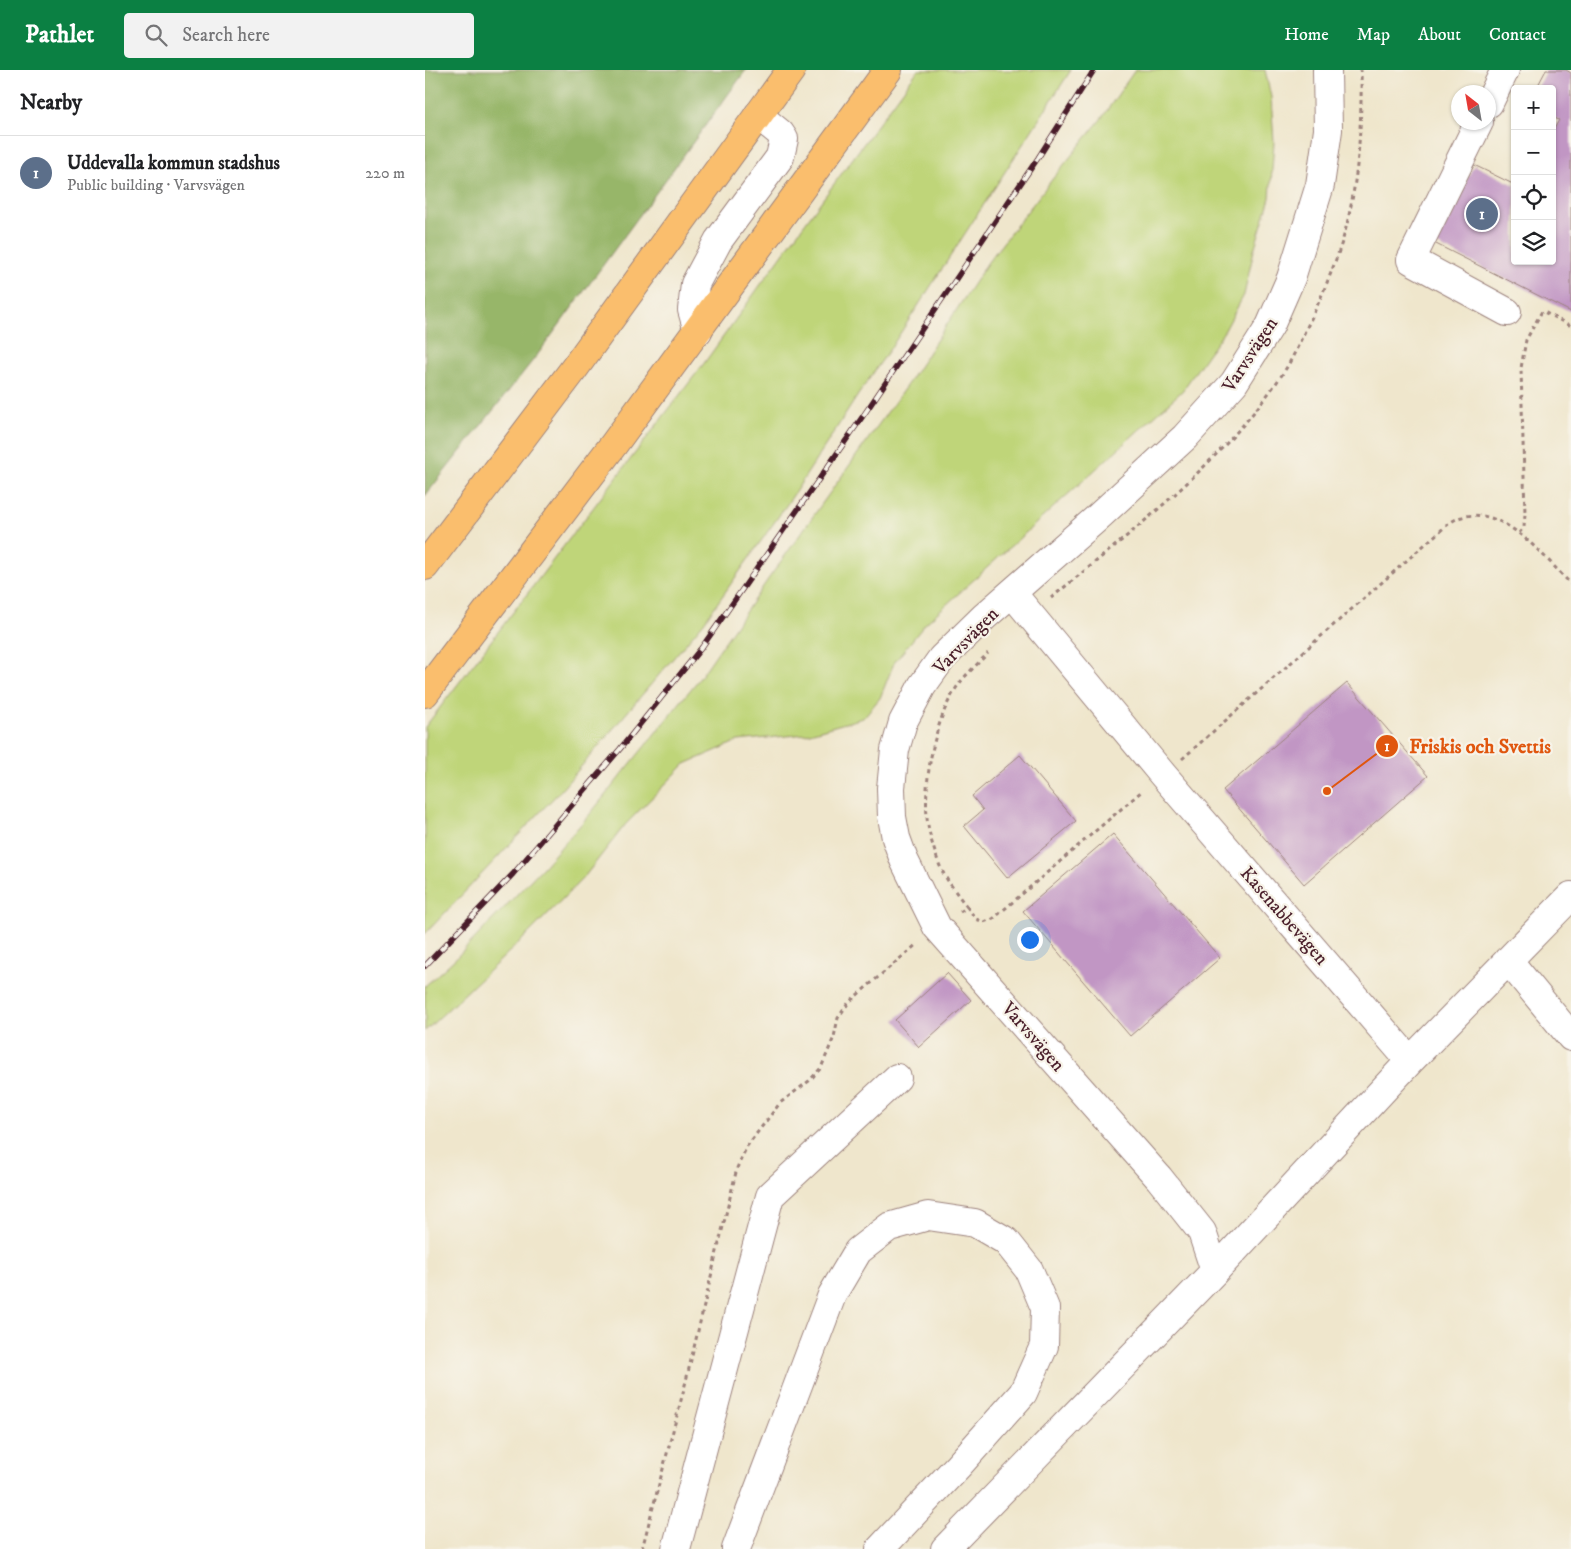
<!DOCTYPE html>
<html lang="en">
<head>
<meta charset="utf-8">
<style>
  body { margin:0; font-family:"IM FELL DW Pica",serif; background:#f2f2f2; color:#202124 }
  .controls { position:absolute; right:15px; top:15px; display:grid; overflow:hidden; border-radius:5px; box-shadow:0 1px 4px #0004 }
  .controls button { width:45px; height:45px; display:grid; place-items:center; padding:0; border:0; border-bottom:1px solid #e0e0e0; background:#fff; color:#202124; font:25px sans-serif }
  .compass { position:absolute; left:1026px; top:15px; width:45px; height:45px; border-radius:50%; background:#fff; box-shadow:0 1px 4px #0004; rotate:329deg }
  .you { position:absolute; left:604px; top:869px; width:18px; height:18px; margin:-12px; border:4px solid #fff; border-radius:50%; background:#1a73e8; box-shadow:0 0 0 8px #1a73e833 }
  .badge { display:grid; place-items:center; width:32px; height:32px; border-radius:50%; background:#0b8043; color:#fff; font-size:16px; font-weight:700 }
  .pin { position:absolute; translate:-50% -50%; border:2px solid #fff; box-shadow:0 1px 5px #0006 }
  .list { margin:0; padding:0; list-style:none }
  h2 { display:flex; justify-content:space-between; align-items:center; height:65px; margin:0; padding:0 20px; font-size:21px }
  h2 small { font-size:16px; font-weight:400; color:#757577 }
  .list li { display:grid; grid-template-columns:32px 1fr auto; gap:15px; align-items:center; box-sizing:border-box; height:75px; padding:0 20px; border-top:1px solid #e0e0e0 }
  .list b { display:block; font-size:19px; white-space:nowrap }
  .list p { margin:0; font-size:16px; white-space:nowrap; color:#757577 }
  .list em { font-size:16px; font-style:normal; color:#757577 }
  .icon { flex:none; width:28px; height:28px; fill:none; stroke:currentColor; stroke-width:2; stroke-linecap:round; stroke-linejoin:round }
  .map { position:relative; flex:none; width:1146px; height:1479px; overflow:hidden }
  header { display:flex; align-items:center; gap:30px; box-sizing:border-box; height:70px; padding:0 25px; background:#0b8043; color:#fff }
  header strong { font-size:24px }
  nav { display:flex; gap:28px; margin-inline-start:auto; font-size:18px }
  .search { width:350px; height:45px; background:#f2f2f2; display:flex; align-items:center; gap:12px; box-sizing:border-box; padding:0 18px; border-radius:5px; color:#757577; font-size:19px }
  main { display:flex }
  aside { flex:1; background:#fff }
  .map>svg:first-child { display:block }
</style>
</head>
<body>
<header>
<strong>Pathlet</strong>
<div class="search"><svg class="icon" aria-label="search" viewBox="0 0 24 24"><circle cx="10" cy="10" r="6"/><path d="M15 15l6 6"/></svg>Search here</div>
<nav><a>Home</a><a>Map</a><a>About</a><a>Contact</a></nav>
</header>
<main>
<aside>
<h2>Nearby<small></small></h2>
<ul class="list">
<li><span class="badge" style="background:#5c6f8a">1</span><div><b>Uddevalla kommun stadshus</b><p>Public building · Varvsvägen</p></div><em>220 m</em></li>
</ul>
</aside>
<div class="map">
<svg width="1146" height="1479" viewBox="0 0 1146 1479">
  <rect width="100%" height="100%" fill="#f7f3e8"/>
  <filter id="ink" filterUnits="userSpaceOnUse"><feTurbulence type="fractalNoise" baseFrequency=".02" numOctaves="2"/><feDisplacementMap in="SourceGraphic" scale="10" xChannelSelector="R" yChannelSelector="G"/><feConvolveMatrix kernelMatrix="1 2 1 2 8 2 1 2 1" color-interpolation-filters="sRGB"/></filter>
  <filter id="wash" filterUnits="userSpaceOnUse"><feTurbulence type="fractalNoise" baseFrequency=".0096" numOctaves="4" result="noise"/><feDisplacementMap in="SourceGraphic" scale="20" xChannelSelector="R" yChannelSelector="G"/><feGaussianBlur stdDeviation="1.12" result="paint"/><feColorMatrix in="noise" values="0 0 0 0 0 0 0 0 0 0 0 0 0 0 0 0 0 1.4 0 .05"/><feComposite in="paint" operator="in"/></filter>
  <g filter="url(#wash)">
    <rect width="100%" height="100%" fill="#efe6cc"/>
    <path fill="#bfd579" stroke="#847a52" d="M493 0H646L467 276 433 325 365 430 279 552 137 719 0 864V657L280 292 375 160Z
      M710 0H840L846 27 849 72 845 128 829 180 819 225 800 260 757 321 500 554 469 593 455 628 438 648 381 664 313 671 260 694 200 755 160 806 100 867 0 961V916L32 887 120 795 165 744 274 609 344 508 484 312 563 192 629 107 676 49Z"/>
    <path fill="#97b669" stroke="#706a4a" d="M0 0H321L113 284 0 426Z"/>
    <g id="blocks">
      <path fill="#c196c4" d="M1121 0H1141L1146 3V242L1009 173 1049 95 1090 115V191H1127V63L1134 50 1127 47V19H1111Z
        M922 613 1003 706 879 814 798 720Z
        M595 685 651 751 582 808 539 756 558 740 547 726Z
        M688 764 795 888 705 966 598 841Z
        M522 903 546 930 494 977 470 950Z"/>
    </g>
  </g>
  <g filter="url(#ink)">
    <use href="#blocks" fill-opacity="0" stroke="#9c827c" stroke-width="1"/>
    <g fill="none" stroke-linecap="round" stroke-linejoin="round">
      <defs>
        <path id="minor" d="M1064 33 1080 0
          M1054 52 986 190 1082 242
          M273 261 267 240 270 214 293 171 355 87 359 69 355 63 333 45
          M587 523 738 705 985 991
          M1083 890 1146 967
          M790 1201 777 1162 734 1108 512 857 479 790 471 768 467 747 466 718 470 680 478 652 497 616 517 588 559 547 671 449 760 367 809 313 845 256 866 208 895 115 903 60 902 0
          M251 1479 345 1126 472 1008
          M311 1479 407 1225 433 1181 464 1157 503 1146 550 1153 581 1171 604 1200 620 1238 619 1276 598 1323 533 1396 455 1479
          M520 1479 790 1201 985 991 1146 826"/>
        <path id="highway" d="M0 496 146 303 366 0
          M0 623 189 374 463 0"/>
      </defs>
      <use href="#minor" stroke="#9c827c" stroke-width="30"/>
      <use href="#highway" stroke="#9c827c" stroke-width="30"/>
      <path stroke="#9c827c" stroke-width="3" stroke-dasharray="4 4" stroke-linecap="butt" d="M1094 463 1099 457 1100 444 1096 298 1101 270 1117 241 1146 256
        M626 528C707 462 794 395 854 309 865 294 873 276 881 259 895 231 907 202 917 172 933 120 937 54 936 0
        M757 689 1014 462C1021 456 1028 449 1037 447 1079 435 1120 488 1146 514
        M542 837C531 822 519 808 513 791 508 777 503 761 502 747 499 706 510 647 534 614 542 603 554 593 563 583
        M535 842 542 837 551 849 558 852 568 849 717 721
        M217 1479 260 1315 312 1098 322 1076 355 1033 384 1011 396 998 409 967 413 948 424 932 492 874"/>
      <use href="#minor" stroke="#fff" stroke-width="28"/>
      <use href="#highway" stroke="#fabe6d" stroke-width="28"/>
      <defs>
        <path id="rail" d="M0 896 88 804 195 679 277 577 438 346 613 88 669 0"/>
      </defs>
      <use href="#rail" stroke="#4a1f2b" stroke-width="5.5"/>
      <use href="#rail" stroke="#f7f3e8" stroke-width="4" stroke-dasharray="11" stroke-linecap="butt"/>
    </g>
  </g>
  <g text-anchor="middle" stroke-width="4.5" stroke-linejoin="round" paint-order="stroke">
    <g font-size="19" fill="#4a1f2b" stroke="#f7f3e8">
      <text transform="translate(824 284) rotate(-57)" y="7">Varvsvägen</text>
      <text transform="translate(540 570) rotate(-46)" y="7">Varvsvägen</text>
      <text transform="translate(860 845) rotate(49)" y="7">Kasenabbevägen</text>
      <text transform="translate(609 966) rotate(49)" y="7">Varvsvägen</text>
    </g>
  </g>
  <path fill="none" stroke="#e0560e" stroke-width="2" d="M902 721L962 676"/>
  <g fill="#e0560e" stroke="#f7f3e8" stroke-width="2">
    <circle cx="902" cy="721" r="5"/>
    <circle cx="962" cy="676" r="12"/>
  </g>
  <g font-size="15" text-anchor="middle" font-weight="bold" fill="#fff">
    <text x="962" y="681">1</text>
  </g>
  <g font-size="20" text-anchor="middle" font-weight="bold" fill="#e0560e" stroke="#f7f3e8" stroke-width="4.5" stroke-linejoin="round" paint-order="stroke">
    <text x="1055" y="683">Friskis och Svettis</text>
  </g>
</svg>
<div class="controls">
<button>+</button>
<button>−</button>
<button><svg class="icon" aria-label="locate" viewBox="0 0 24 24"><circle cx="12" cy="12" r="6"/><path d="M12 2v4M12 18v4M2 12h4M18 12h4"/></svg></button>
<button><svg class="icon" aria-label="layers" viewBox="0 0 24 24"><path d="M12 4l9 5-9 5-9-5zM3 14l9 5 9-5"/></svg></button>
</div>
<svg class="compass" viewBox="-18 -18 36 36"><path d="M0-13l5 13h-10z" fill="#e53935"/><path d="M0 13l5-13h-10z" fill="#757577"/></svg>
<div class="you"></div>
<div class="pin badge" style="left:1057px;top:144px;background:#5c6f8a">1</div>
</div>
</main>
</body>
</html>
